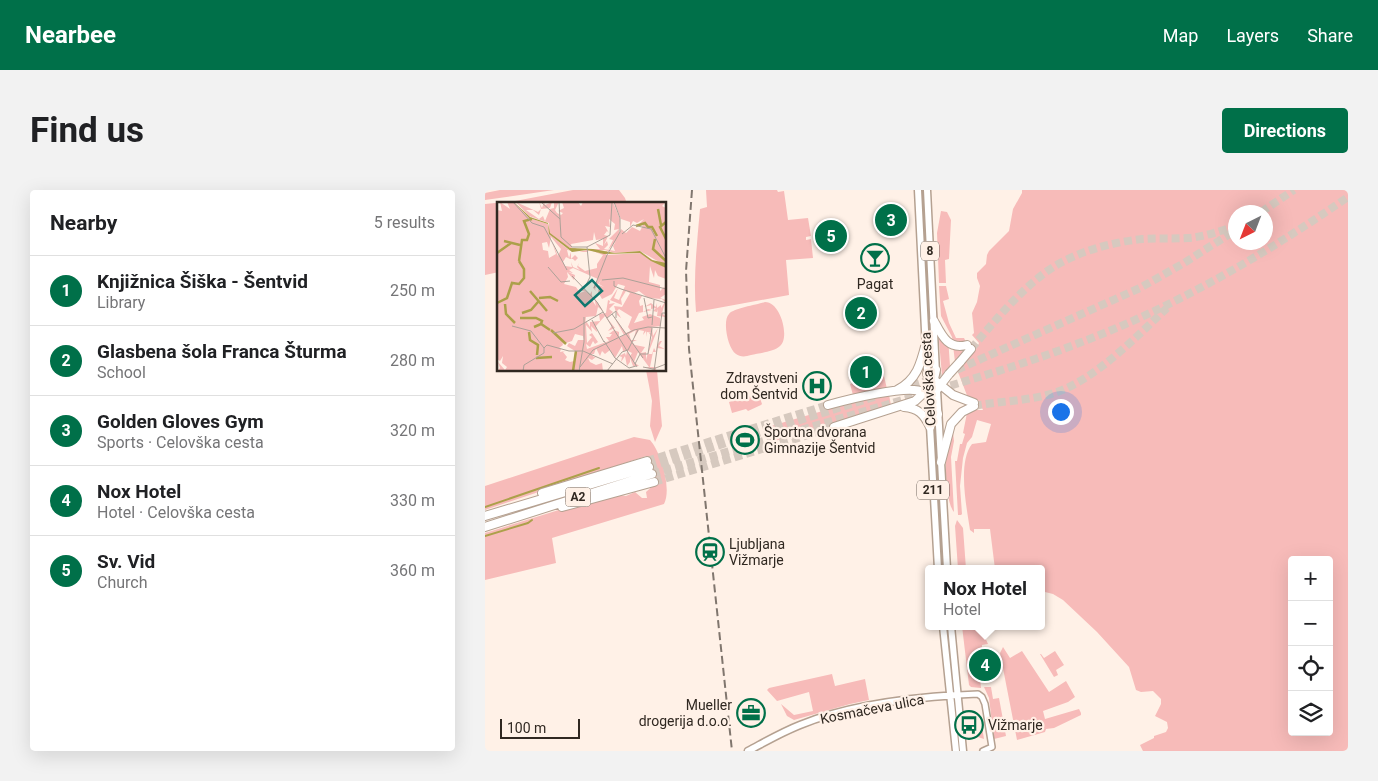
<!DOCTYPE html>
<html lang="en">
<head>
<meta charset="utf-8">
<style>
  body { margin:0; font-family:Roboto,sans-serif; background:#f2f2f2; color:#202124 }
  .controls { position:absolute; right:15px; bottom:15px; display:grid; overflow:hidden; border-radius:5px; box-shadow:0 5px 20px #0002 }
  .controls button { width:45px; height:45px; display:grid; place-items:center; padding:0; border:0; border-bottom:1px solid #e0e0e0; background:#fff; color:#202124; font:25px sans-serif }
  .compass { position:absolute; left:743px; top:15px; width:45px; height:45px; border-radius:50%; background:#fff; box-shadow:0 5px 20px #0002; rotate:222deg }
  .scale { position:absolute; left:15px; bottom:12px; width:80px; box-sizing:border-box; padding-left:5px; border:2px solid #302821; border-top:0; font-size:14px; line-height:18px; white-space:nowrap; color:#302821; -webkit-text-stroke:4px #fff1e7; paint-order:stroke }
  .you { position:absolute; left:575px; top:221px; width:18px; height:18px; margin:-12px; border:4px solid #fff; border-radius:50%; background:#1a73e8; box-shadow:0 0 0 8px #1a73e833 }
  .badge { display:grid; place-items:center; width:32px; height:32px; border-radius:50%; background:#007049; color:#fff; font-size:16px; font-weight:700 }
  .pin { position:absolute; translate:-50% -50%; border:2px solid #fff; box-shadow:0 1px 5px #0006 }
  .popup { position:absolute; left:440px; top:375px; width:120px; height:65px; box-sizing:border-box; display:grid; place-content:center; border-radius:5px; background:#fff; filter:drop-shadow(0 1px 4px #0005); font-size:16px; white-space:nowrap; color:#757577 }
  .popup b { font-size:19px; color:#202124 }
  .popup::after { content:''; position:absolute; left:50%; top:100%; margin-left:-10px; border:10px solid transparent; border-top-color:#fff }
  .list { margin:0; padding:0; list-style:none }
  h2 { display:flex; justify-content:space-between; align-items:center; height:65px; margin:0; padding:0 20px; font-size:21px }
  h2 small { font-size:16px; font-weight:400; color:#757577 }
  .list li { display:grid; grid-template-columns:32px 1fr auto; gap:15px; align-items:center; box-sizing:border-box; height:70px; padding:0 20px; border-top:1px solid #e0e0e0 }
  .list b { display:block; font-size:19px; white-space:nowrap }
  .list p { margin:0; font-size:16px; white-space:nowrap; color:#757577 }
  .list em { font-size:16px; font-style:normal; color:#757577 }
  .icon { flex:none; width:28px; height:28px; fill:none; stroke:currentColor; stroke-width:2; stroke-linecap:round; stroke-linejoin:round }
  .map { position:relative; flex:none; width:863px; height:561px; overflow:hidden; border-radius:5px }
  header { display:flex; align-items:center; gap:30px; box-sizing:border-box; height:70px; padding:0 25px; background:#007049; color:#fff }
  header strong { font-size:24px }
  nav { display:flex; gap:28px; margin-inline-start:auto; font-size:18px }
  .intro { display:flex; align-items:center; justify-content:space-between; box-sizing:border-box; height:120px; padding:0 30px }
  h1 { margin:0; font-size:35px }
  .button { padding:12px 22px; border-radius:5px; background:#007049; color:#fff; font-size:18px; font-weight:700 }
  main { display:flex; gap:30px; padding:0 30px }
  aside { flex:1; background:#fff; border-radius:5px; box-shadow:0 5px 20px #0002 }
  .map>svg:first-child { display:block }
</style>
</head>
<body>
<header>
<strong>Nearbee</strong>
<nav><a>Map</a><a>Layers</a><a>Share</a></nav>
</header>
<div class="intro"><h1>Find us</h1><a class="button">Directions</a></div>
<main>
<aside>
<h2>Nearby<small>5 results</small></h2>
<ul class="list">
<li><span class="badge">1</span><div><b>Knjižnica Šiška - Šentvid</b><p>Library</p></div><em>250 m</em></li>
<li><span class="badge">2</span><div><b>Glasbena šola Franca Šturma</b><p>School</p></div><em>280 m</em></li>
<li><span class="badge">3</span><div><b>Golden Gloves Gym</b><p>Sports · Celovška cesta</p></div><em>320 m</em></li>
<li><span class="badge">4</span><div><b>Nox Hotel</b><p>Hotel · Celovška cesta</p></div><em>330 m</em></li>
<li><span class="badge">5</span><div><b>Sv. Vid</b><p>Church</p></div><em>360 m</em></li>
</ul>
</aside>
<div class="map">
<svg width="863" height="561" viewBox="0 0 863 561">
  <rect width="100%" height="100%" fill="#fff1e7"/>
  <path fill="#f7bbb9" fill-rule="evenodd" d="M15 0H69L0 10V3Z
    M88 0H134L140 8 142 14H14V82L0 85V14L30 11Z
    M221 0H292L293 2 299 1 303 30 323 28 326 46 321 47V50L326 49 328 68 301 70 304 105 211 122C208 88 212 53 215 19L222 17Z
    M537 0H863V561H658L655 555 669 548V546L681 542 683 538 682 532 670 526 676 514V509L668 501 656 502 651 500 644 477 612 442 578 410 568 404 556 401V379H510L505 339H489V343L485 340C482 319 472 273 487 254L501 252 506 234 492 230 487 247 482 253 478 268 475 296 477 324 476 325H473L470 271H472L475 254H477L480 244 478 243 482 223 490 220H498L493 210 483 208 473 182C477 172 490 164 494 153L487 145 489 143 487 123 492 112 495 96 492 88V83L501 74 502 65 504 61 524 41 528 19 537 3ZM751 22H781V52H751ZM807 370H844V542H807Z
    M456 21 462 22 466 30 464 69 460 70 461 93H454L452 43Z
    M438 32 448 173 445 186Z
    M454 96H461L464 109 458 111 464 133 471 148H479L481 152 476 165 470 172 467 147 456 126Z
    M450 103 453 130 463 147 465 176 457 186Z
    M280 112C296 112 305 148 295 156 289 162 274 163 266 165 260 167 255 167 251 164 243 159 237 131 244 124 249 118 272 115 280 112Z
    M396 173 402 199 368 205 365 194 395 184 394 174Z
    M161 180H172L177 236 170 252 165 236 167 211Z
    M266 202H273L277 214 276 215 263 221 261 219 247 223 244 212 267 206Z
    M404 205 406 215 290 251 286 236 365 213Z
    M447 222 452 270 459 379H456Z
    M474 228 468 242 469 251 466 267 469 322C460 312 460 271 462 257 463 246 468 237 474 228Z
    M149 247 165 250C176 262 187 299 179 314L67 348 71 373 0 390V343L77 319 133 305 141 306 150 302 157 308H162L161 302 170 294 161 266 0 320V296Z
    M472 330 478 338 481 379H473L470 336Z
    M477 436H489C496 441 500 446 503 454L497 455V462L487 463 489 483H493L494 487H495L496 498 486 497 484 495Z
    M518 457 525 468 537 461 564 502 581 491 590 507 583 512 558 521 560 529 594 519 596 523V525L569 538 561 539 560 542 532 550 515 463Z
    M570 461 579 475 571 480 573 485 569 487 555 464H556L559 468Z
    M347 484 350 496 380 489 384 510 365 514 309 530 302 526 296 514 309 525 328 521 324 502 292 511 282 500 284 498Z
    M499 497H506L508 509 514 508 521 546 509 549 504 508Z
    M480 523 496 531 499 549 484 544 485 533H483Z"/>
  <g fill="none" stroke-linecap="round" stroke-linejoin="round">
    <path stroke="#aca04a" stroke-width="2" d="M0 317 114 278
      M0 346 43 333 47 330"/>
    <path stroke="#d6c9bf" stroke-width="8" stroke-dasharray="8 4" stroke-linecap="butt" d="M776 22 809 0
      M486 159C508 133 530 106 557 85 585 63 623 53 657 49 672 48 687 49 703 48 719 47 735 41 751 36
      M415 199 460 185 655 98 699 73 751 40
      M454 199C501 185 548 171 594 153 690 117 779 65 863 7
      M489 216C515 211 544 211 569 203 610 190 651 147 682 118
      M162 271 343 215
      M164 277 392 206
      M167 284 438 204
      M169 292 349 237"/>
    <defs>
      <path id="minor" d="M473 505 493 504 497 507 500 514 507 557 498 561"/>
      <path id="major" d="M433 0 443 200
        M442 0 451 183
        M452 200 462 379
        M444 218 453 379
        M458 436 471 561
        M466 436 478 561
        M263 561C280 552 297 542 315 535 361 516 423 508 473 505"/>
      <path id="highway" d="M449 131C457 146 463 160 482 155
        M475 172 486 159
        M442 184 468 205 489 213
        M412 200C432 190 436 173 441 153
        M343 215C361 210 423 194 438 202 447 206 450 215 453 224
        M419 217C433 218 439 224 445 237
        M444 221 450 202 464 184
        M349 237 430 211 443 199 449 189 451 180
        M456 272 466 234 477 222 489 216
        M57 303 162 271
        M77 317 169 292
        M0 326 164 277
        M0 337 167 284"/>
    </defs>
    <use href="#minor" stroke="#b5a191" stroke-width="8"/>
    <use href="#major" stroke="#b5a191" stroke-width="9"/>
    <use href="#highway" stroke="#b5a191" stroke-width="10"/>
    <use href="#minor" stroke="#fff" stroke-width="5"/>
    <use href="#major" stroke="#fff" stroke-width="6"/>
    <use href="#highway" stroke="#fff" stroke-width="8"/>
    <path stroke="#80766e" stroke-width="2" stroke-dasharray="8 4" stroke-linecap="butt" d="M207 0 201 81 204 159 247 561"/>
    <defs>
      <path id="highway-bridge" d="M464 184 475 172"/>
    </defs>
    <use href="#highway-bridge" stroke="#b5a191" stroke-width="10" stroke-linecap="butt"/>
    <use href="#highway-bridge" stroke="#fff" stroke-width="8"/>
  </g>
  <defs>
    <symbol id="bar-ring" viewBox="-11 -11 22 22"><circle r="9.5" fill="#fff1e7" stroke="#007049" stroke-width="1.5"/><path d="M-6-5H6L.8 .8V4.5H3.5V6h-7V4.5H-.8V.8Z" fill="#007049"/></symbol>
    <symbol id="hospital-ring" viewBox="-11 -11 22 22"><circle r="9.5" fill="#fff1e7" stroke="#007049" stroke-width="1.5"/><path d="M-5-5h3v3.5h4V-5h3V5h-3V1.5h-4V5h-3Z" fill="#007049"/></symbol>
    <symbol id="stadium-ring" viewBox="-11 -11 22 22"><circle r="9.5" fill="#fff1e7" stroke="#007049" stroke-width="1.5"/><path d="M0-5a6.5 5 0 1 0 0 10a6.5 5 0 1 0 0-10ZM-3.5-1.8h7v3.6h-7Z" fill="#007049"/></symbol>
    <symbol id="station-ring" viewBox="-11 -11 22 22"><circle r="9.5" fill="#fff1e7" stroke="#007049" stroke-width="1.5"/><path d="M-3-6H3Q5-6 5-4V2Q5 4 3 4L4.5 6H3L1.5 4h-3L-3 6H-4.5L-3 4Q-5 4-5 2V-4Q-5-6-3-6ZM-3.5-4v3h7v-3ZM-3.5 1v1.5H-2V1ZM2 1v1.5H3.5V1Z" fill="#007049"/></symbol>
    <symbol id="office-ring" viewBox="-11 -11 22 22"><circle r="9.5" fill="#fff1e7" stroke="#007049" stroke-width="1.5"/><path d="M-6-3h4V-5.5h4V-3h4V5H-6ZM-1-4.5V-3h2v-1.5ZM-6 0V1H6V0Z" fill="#007049"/></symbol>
    <symbol id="bus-ring" viewBox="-11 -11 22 22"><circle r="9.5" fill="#fff1e7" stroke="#007049" stroke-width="1.5"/><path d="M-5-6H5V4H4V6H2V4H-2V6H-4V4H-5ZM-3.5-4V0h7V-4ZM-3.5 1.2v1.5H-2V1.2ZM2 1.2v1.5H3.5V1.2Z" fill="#007049"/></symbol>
  </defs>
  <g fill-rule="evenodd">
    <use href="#bar-ring" x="374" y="52" width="32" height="32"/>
    <use href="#hospital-ring" x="316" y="180" width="32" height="32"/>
    <use href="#stadium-ring" x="244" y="234" width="32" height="32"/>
    <use href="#station-ring" x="209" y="346" width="32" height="32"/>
    <use href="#office-ring" x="250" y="507" width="32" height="32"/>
    <use href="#bus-ring" x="468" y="519" width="32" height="32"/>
  </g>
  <g text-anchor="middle" stroke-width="4.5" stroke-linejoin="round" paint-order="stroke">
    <g fill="#fff1e7" stroke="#6e645c" stroke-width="1">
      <rect x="436" y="51.5" width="18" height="19" rx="4"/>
      <rect x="432" y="290.5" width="32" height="19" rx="4"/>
      <rect x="80.5" y="297.5" width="25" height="19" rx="4"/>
    </g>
    <g font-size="12" font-weight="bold" fill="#302821">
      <text x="445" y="65">8</text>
      <text x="448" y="304">211</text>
      <text x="93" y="311">A2</text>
    </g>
    <g font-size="14" fill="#302821" stroke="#fff1e7" text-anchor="start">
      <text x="390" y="99" text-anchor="middle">Pagat</text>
      <text x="313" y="193" text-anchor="end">Zdravstveni<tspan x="313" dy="16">dom Šentvid</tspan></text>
      <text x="279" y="247">Športna dvorana<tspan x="279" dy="16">Gimnazije Šentvid</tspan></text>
      <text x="244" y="359">Ljubljana<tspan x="244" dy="16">Vižmarje</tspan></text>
      <text x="247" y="520" text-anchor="end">Mueller<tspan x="247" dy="16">drogerija d.o.o.</tspan></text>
      <text x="503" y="540">Vižmarje</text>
    </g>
    <g font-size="14" fill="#302821" stroke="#fff1e7">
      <text transform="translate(443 189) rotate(-93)" y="5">Celovška cesta</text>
      <text transform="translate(387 519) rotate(-11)" y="5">Kosmačeva ulica</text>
    </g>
  </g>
  <g transform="translate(12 12)">
    <rect width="169" height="169" fill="#fff1e7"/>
    <path d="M3 0 13 7 10 0H17L32 16 51 22 52 31V21L32 14 19 0 41 10 44 7 42 0 45 6 47 0 48 3 55 0 53 6 44 7 42 13 36 8H29L42 17 46 14 48 19 53 7 57 6V0H62L58 8 60 11 64 13 66 11 61 9 67 6 65 0H81L84 4 86 0H116L123 17 122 32 124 27 129 31 135 25 143 29 146 23H141L147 17 140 21 136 19 133 25V20L124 17 117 0H169L165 4 169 6V64L143 49 118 51 108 48 100 49 93 47H103L98 41 106 44V37L99 38 97 30 96 38 74 42 75 46H80L78 47 73 46 52 32 72 48 81 50 70 48 72 56 74 50V57L78 53 81 56 78 59 76 57H73L69 55 66 60 68 64 75 65 74 60 76 65 83 68 80 65 82 61 81 64 88 69 100 66V62L106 53 93 48 90 50H82L90 48 97 49 103 51 110 49 109 53 144 51 169 66V77L161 74 158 68 157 76 153 64 152 80 163 83V89L167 85 169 87V92L163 96 169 98 165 111 169 115 160 114 161 107 160 110 156 109 159 106 154 107V103L147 105 154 101 159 105 160 101V106L164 103V106L168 100 165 97 151 96 142 89 137 91 145 94 142 99 143 104 146 103V110L151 107 155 108 142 111 137 121 147 118 145 115 153 112 163 116 164 124 155 125 156 134 161 126 151 152H155L157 146 159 150 160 143 163 139H165L162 144 168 147 160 146V149L159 150H156L153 165H159V168L147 165H152L141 150 137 160 142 164H136L133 156V160L130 164 128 154 124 160 125 155 122 154 128 151 129 154 130 149 133 154 135 151 131 149H126L125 144 118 156 113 148 108 152 105 149 103 154 99 146 97 152H94L97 155 100 154 95 158 91 156 93 160 99 163 105 161 106 169H82L83 164 81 169H0L3 166 1 160 8 168 10 165 5 161 6 154 3 159 0 157V8L5 9ZM112 17 118 22 117 28 122 27 112 37 116 38 111 48 119 39 116 44 118 49 107 47 111 43 110 39 107 43 111 34 107 33 110 29 112 31 108 24 113 25ZM54 35 64 47 61 54 55 40 59 52 52 56 51 49 46 48 45 41 50 40 52 46ZM76 66 101 77 96 86 99 89 98 87 104 78 102 82 107 85 102 83 101 90 105 97 115 92 121 82 128 84 122 98 117 96 121 86 113 98 125 103 124 97 129 89 133 91 125 105 117 104 120 113 124 116 120 109 122 107 135 115 131 125 134 129 129 131 117 115 127 133 122 136V130L117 128 112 132H115L113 135H109L112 139 90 147 89 142 93 145 96 139 98 142 101 140 95 131 92 133 95 135 90 141 89 123 95 130 94 124 100 130 99 124 108 114 115 124 111 129 118 126 110 116 116 110 112 107 118 101 112 102 113 99 111 98 109 111 102 112 103 119 93 120V125L89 119 88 122 89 115 99 114 101 105 106 109 97 95 99 104 95 98V89L93 92 84 85V89H88L83 91 79 85 67 82 71 75 70 70 77 78 78 73 71 70 76 71 72 68ZM139 128 137 136 142 128 147 129 146 133 149 129 150 135V130L155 131H152L155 135 149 158V150L144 151 148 145 138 143 135 140 140 138H134L132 132ZM78 132 86 134 87 138H81L78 144 72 141 70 144 78 149 77 159 73 160 68 158 70 155 66 150 68 149 63 150 64 147 58 144 62 146 66 143 64 138 66 142 75 139Z" fill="#f7bbb9" fill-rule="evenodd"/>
    <path d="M17 0 33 15 51 21 53 31 73 46 96 47 118 51 143 49 155 58 169 61V66L154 59 143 51 107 52 90 48 75 50 52 32 51 22 32 16Z" fill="#aca04a"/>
    <path fill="none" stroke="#aca04a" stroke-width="2.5" d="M161 7 164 23M169 20 163 25 169 37M139 24 148 21 151 25H155L160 34M158 37 156 47 169 59M7 39 23 43M0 51 14 41M22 59 25 38H30L32 32 27 19 35 17M33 89 50 109M42 96 53 95 61 99M0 101 10 96 15 81 22 82 27 76V67L22 59M8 102 9 112 18 121M25 111 34 108 41 100M23 116H39L45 119 44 122M37 125 44 122 53 128M54 128 69 142M32 130 33 138 41 143 40 153M39 156 55 155M76 169 79 149"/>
    <path fill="none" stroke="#aca198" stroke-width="1" d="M16 0 35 21 47 25 70 68M44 0 63 17M62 0 64 35 75 45H90M125 32 136 23 154 27 169 56M113 33 115 0M51 65 64 80 73 79M75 74 100 100 140 165M105 78 126 76 169 87M117 79V84L124 87 169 101M97 86 110 53 123 30V16L117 0M87 87 93 75 90 45 113 33M147 96 151 116 155 115M115 112 146 156M110 116 119 109V116M95 118 107 140M155 123 157 98M15 124 34 129 47 146V151L27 163 26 169M56 131 77 127 106 110M107 139 118 156 132 166 139 164M47 146 50 143 72 149H85M86 149 116 162M151 152 155 126M138 162 143 152H151M83 165 96 148 137 128 151 125 169 126M146 165 156 167 169 162M82 169 87 140V115M110 169 125 150 131 148 141 128M157 169 165 111H169"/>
    <path fill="#0f766e" fill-opacity="0.15" stroke="#0f766e" stroke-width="2.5" d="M95 78 105 89 88 104 78 93Z"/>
    <rect width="169" height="169" fill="none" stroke="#302821" stroke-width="2.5"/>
  </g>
</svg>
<div class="controls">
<button>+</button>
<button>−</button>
<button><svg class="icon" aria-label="locate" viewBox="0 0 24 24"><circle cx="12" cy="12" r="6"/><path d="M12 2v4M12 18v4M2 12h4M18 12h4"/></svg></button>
<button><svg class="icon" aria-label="layers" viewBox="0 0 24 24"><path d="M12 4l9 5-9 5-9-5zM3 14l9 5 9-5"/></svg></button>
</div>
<svg class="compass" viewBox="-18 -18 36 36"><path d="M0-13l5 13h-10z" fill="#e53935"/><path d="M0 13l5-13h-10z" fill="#757577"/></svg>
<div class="scale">100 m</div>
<div class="you"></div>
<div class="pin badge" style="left:381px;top:182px">1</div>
<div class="pin badge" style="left:376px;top:123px">2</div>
<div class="pin badge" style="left:406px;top:30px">3</div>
<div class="pin badge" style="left:500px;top:475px">4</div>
<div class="popup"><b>Nox Hotel</b>Hotel</div>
<div class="pin badge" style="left:346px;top:46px">5</div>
</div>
</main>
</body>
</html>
